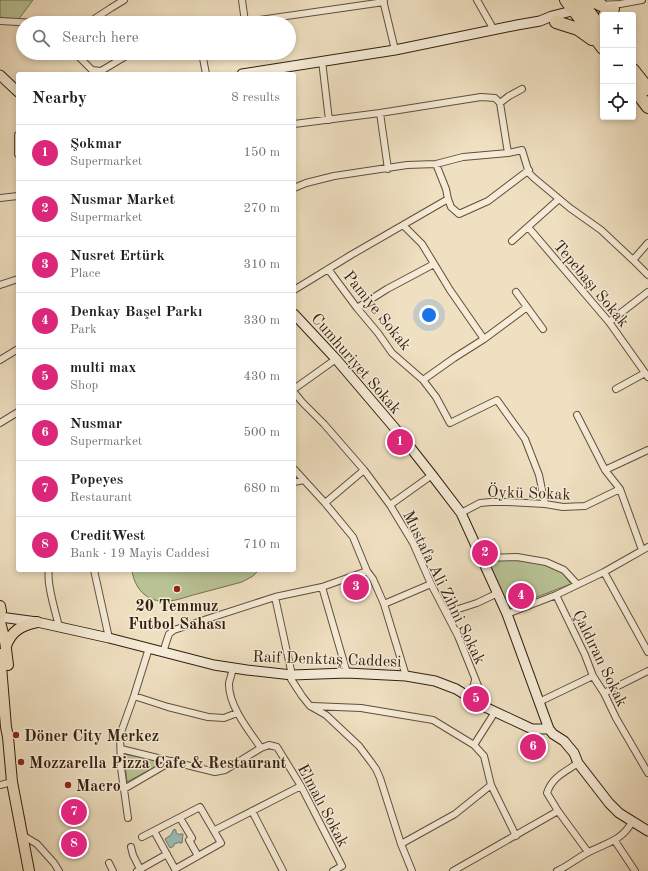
<!DOCTYPE html>
<html lang="en">
<head>
<meta charset="utf-8">
<style>
  body { margin:0; font-family:"Old Standard TT",serif; background:#f2f2f2; color:#202124 }
  .controls { position:absolute; right:12px; top:12px; display:grid; overflow:hidden; border-radius:4px; box-shadow:0 2px 6px #0003 }
  .controls button { width:36px; height:36px; display:grid; place-items:center; padding:0; border:0; border-bottom:1px solid #e0e0e0; background:#fff; color:#202124; font:20px sans-serif }
  .you { position:absolute; left:429px; top:315px; width:14px; height:14px; margin:-10px; border:3px solid #fff; border-radius:50%; background:#1a73e8; box-shadow:0 0 0 6px #1a73e833 }
  .badge { display:grid; place-items:center; width:26px; height:26px; border-radius:50%; background:#db2777; color:#fff; font-size:13px; font-weight:700 }
  .pin { position:absolute; translate:-50% -50%; border:2px solid #fff; box-shadow:0 1px 4px #0006 }
  .list { margin:0; padding:0; list-style:none }
  h2 { display:flex; justify-content:space-between; align-items:center; height:52px; margin:0; padding:0 16px; font-size:17px }
  h2 small { font-size:13px; font-weight:400; color:#757577 }
  .list li { display:grid; grid-template-columns:26px 1fr auto; gap:12px; align-items:center; box-sizing:border-box; height:56px; padding:0 16px; border-top:1px solid #e0e0e0 }
  .list b { display:block; font-size:15px; white-space:nowrap }
  .list p { margin:0; font-size:13px; white-space:nowrap; color:#757577 }
  .list em { font-size:13px; font-style:normal; color:#757577 }
  .icon { flex:none; width:22px; height:22px; fill:none; stroke:currentColor; stroke-width:2; stroke-linecap:round; stroke-linejoin:round }
  .map { position:relative; flex:none; width:648px; height:871px; overflow:hidden }
  .search { position:absolute; background:#fff; box-shadow:0 2px 6px #0003; left:16px; top:16px; width:280px; height:44px; display:flex; align-items:center; gap:10px; box-sizing:border-box; padding:0 14px; border-radius:22px; color:#757577; font-size:15px }
  .panel { position:absolute; background:#fff; box-shadow:0 2px 6px #0003; left:16px; top:72px; width:280px; height:500px; border-radius:4px }
  .map>svg:first-child { display:block }
</style>
</head>
<body>
<div class="map">
<svg width="648" height="871" viewBox="0 0 648 871">
  <rect width="100%" height="100%" fill="#efe0c1"/>
  <filter id="stains"><feTurbulence type="fractalNoise" baseFrequency=".005" numOctaves="4"/><feColorMatrix values="0 0 0 0 .2 0 0 0 0 .09 0 0 0 0 .02 0 0 0 .5 -.17"/></filter>
  <radialGradient id="worn" r=".72"><stop offset=".6" stop-color="#630" stop-opacity="0"/><stop offset="1" stop-color="#630" stop-opacity=".3"/></radialGradient>
  <path fill="#b8c294" stroke="#757051" d="M0 0H33L18 20H0Z
    M513 559 544 564 561 571 571 584 508 608 487 560Z
    M132 570H259L253 576 242 582C227 586 212 590 197 594 188 596 177 601 167 601 147 603 134 588 132 570Z
    M124 754 164 762 127 782Z"/>
  <path fill="#9bbcb9" stroke="#717d75" d="M174 829 176 830V833L180 835V834H183L182 843H180V842L174 844V846L170 848 165 839 171 835Z"/>
  <g fill="none" stroke-linecap="round" stroke-linejoin="round">
    <defs>
      <path id="street" d="M242 0 245 22
        M383 0 395 50
        M477 0 494 30
        M600 5 620 4 642 0
        M0 21 36 23
        M88 23 111 8 124 0
        M239 23 384 2
        M75 53 92 70 101 71 131 53
        M202 53 206 74
        M322 61 329 120
        M500 103 508 153
        M380 113 388 169
        M294 124 380 113 481 97 495 98 500 103 509 96 522 89
        M18 135V154
        M294 188 306 183 334 176 407 165 436 164 463 157 508 153 522 150 529 173 534 178 570 208 601 230 633 260 648 275
        M0 198 18 196
        M448 199 451 207 459 214 488 201 529 170
        M403 225 422 244 450 290 484 339
        M528 227 609 322 648 377
        M512 241 559 199
        M633 260 648 243
        M328 269 357 308 378 333 392 353 423 380 436 397 450 423 497 400 525 439 539 475 545 504
        M0 285 18 279
        M294 290 351 255 448 199 446 189 436 164
        M516 292 543 329
        M357 308 387 289 434 264
        M609 322 648 292
        M0 360 18 349
        M423 380 454 358 484 339 527 307
        M294 389 336 359
        M616 389 645 373
        M294 392 302 402 324 424 364 470 390 505 413 543 431 584 458 636 487 708
        M577 415 605 470 620 489 642 550
        M0 423 18 412
        M294 469 325 503 353 537 367 571 373 579 384 604 406 676
        M605 470 648 450
        M294 482 304 480
        M325 503 364 470
        M390 505 432 475
        M461 513 480 503 491 502H506L545 504 563 507 585 506 620 489
        M481 558 517 557 546 562 564 570 577 584
        M49 570C46 583 56 613 59 627
        M94 570 109 638
        M604 572 648 652
        M322 587 347 673
        M556 595 585 655 593 676 604 693 616 718 648 773
        M275 597 292 675 291 679 302 696 310 706 326 715 359 746 371 762 376 769 380 778 401 844 412 871
        M384 604 431 584
        M446 613 477 603 498 593
        M507 614 556 595 604 572 648 547
        M163 652 169 634 174 630 207 619 275 597 322 587 367 571
        M233 668C232 673 230 679 229 683 228 705 249 731 261 748
        M604 693 648 671
        M134 696 168 707 208 717 224 718 237 713
        M468 697C472 691 474 686 475 680
        M539 702 593 676
        M312 706 361 708 433 720 474 745
        M495 712 474 745 484 756 491 785 516 836
        M121 749 215 772 225 770 261 748 269 745 277 747 301 786 342 866 333 871
        M578 763C565 772 552 777 547 793L558 811 588 852
        M0 785 12 782
        M124 789 172 761
        M252 811 283 871
        M128 818 121 768 120 735 134 696 149 648
        M180 818 192 838 189 840 198 856
        M217 829 301 786
        M22 835 37 844 54 863 59 871
        M142 837 200 807 221 843 175 869 154 831
        M615 841 635 871
        M401 844 455 814 491 785
        M131 847 133 855 141 871
        M109 863 113 871
        M137 871 167 854
        M453 871 558 811
        M557 871C568 866 576 859 587 853 605 843 621 842 632 822"/>
      <path id="secondary" d="M242 74 395 50 517 25 540 21 552 16 580 9
        M0 75 18 92
        M294 314 336 359 399 433 432 475 461 513 507 614 549 729 553 734 564 741 574 753 578 763 609 803 619 813 648 831
        M0 617 37 622 109 638 214 665 247 670 292 675 347 673 406 676 435 681 456 689 487 708 532 729H549"/>
      <path id="primary" d="M0 606 1 611 0 615
        M0 622 5 641 8 665
        M6 646C11 631 22 625 37 622
        M0 654 6 727 8 737 12 782 29 871"/>
      <path id="highway" d="M566 0 603 48
        M580 0 603 31
        M591 0 601 5
        M605 15 613 9
        M556 22 578 29 592 39
        M633 70 648 89
        M633 87 648 107"/>
    </defs>
    <use href="#street" stroke="#614e3b" stroke-width="8"/>
    <use href="#secondary" stroke="#321e0e" stroke-width="11"/>
    <use href="#primary" stroke="#321e0e" stroke-width="12"/>
    <use href="#highway" stroke="#321e0e" stroke-width="14"/>
    <use href="#street" stroke="#f5ebd7" stroke-width="6"/>
    <use href="#secondary" stroke="#f5ebd7" stroke-width="9"/>
    <use href="#primary" stroke="#efe0c1" stroke-width="10"/>
    <use href="#highway" stroke="#efe0c1" stroke-width="12"/>
  </g>
  <g fill="#8f2418" stroke="#f5ebd7" stroke-width="1.5">
    <circle cx="177" cy="589" r="4"/>
    <circle cx="16" cy="735" r="4"/>
    <circle cx="21" cy="762" r="4"/>
    <circle cx="68" cy="785" r="4"/>
  </g>
  <g text-anchor="middle" stroke-width="3" stroke-linejoin="round" paint-order="stroke">
    <g font-size="16" fill="#321e0e" stroke="#f5ebd7">
      <text transform="translate(592 283) rotate(50)" y="6">Tepebaşı Sokak</text>
      <text transform="translate(378 310) rotate(51)" y="6">Pamiye Sokak</text>
      <text transform="translate(357 363) rotate(49)" y="6">Cumhuriyet Sokak</text>
      <text transform="translate(529 492) rotate(2)" y="6">Öykü Sokak</text>
      <text transform="translate(445 587) rotate(64)" y="6">Mustafa Ali Zihni Sokak</text>
      <text transform="translate(327 658) rotate(2)" y="6">Raif Denktaş Caddesi</text>
      <text transform="translate(601 658) rotate(64)" y="6">Çaldıran Sokak</text>
      <text transform="translate(324 805) rotate(62)" y="6">Elmalı Sokak</text>
    </g>
    <g font-size="16" font-weight="bold" fill="#321e0e" stroke="#f5ebd7" text-anchor="start">
      <text x="177" y="611" text-anchor="middle">20 Temmuz<tspan x="177" dy="18">Futbol Sahası</tspan></text>
      <text x="24" y="741">Döner City Merkez</text>
      <text x="29" y="768">Mozzarella Pizza Cafe &amp; Restaurant</text>
      <text x="76" y="791">Macro</text>
    </g>
  </g>
  <rect width="100%" height="100%" filter="url(#stains)"/>
  <rect width="100%" height="100%" fill="url(#worn)"/>
</svg>
<div class="controls">
<button>+</button>
<button>−</button>
<button><svg class="icon" aria-label="locate" viewBox="0 0 24 24"><circle cx="12" cy="12" r="6"/><path d="M12 2v4M12 18v4M2 12h4M18 12h4"/></svg></button>
</div>
<div class="you"></div>
<div class="pin badge" style="left:400px;top:442px">1</div>
<div class="pin badge" style="left:485px;top:553px">2</div>
<div class="pin badge" style="left:356px;top:587px">3</div>
<div class="pin badge" style="left:521px;top:596px">4</div>
<div class="pin badge" style="left:476px;top:699px">5</div>
<div class="pin badge" style="left:533px;top:747px">6</div>
<div class="pin badge" style="left:74px;top:812px">7</div>
<div class="pin badge" style="left:74px;top:844px">8</div>
<div class="search"><svg class="icon" aria-label="search" viewBox="0 0 24 24"><circle cx="10" cy="10" r="6"/><path d="M15 15l6 6"/></svg>Search here</div>
<section class="panel">
<h2>Nearby<small>8 results</small></h2>
<ul class="list">
<li><span class="badge">1</span><div><b>Şokmar</b><p>Supermarket</p></div><em>150 m</em></li>
<li><span class="badge">2</span><div><b>Nusmar Market</b><p>Supermarket</p></div><em>270 m</em></li>
<li><span class="badge">3</span><div><b>Nusret Ertürk</b><p>Place</p></div><em>310 m</em></li>
<li><span class="badge">4</span><div><b>Denkay Başel Parkı</b><p>Park</p></div><em>330 m</em></li>
<li><span class="badge">5</span><div><b>multi max</b><p>Shop</p></div><em>430 m</em></li>
<li><span class="badge">6</span><div><b>Nusmar</b><p>Supermarket</p></div><em>500 m</em></li>
<li><span class="badge">7</span><div><b>Popeyes</b><p>Restaurant</p></div><em>680 m</em></li>
<li><span class="badge">8</span><div><b>CreditWest</b><p>Bank · 19 Mayis Caddesi</p></div><em>710 m</em></li>
</ul>
</section>
</div>
</body>
</html>
